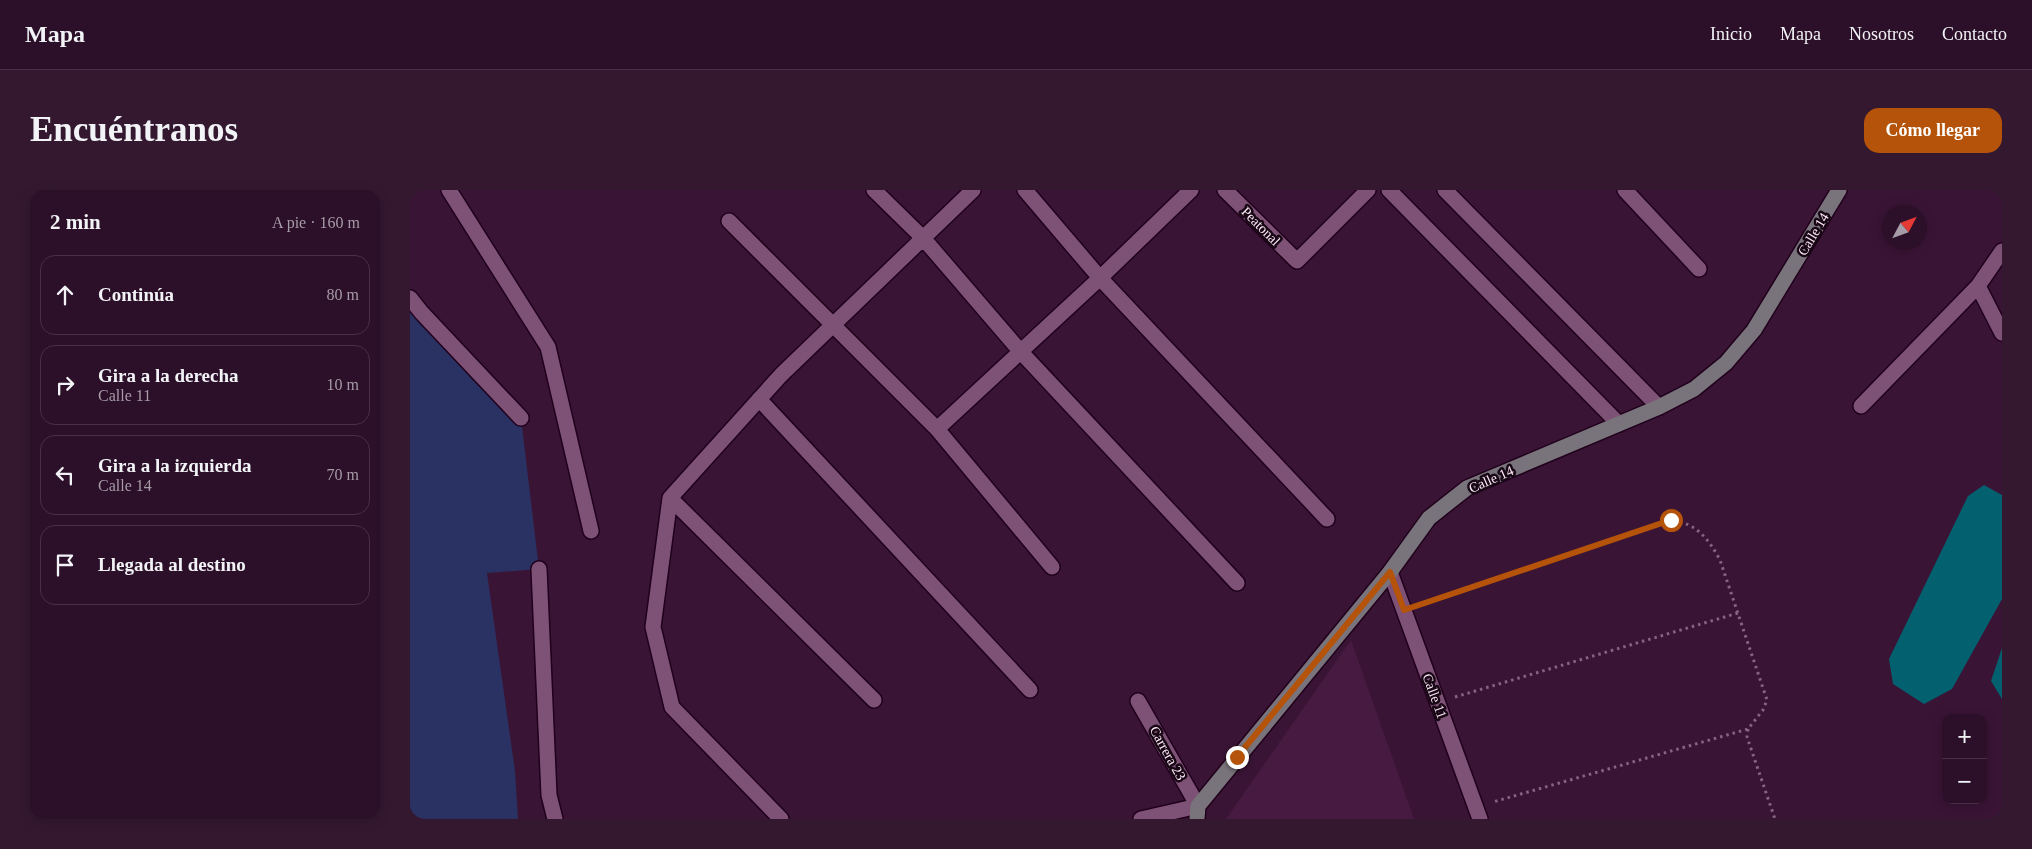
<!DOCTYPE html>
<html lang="es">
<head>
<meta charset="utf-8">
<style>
  body { margin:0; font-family:Georgia,serif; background:#341830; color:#f1f3f6 }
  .controls { position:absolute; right:15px; bottom:15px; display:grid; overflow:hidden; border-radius:10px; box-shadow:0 2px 12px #0003 }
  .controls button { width:45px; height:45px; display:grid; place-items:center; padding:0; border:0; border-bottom:1px solid #482f45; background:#2c0f28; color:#f1f3f6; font:25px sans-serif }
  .compass { position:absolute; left:1472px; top:15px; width:45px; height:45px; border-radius:50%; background:#2c0f28; box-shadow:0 2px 12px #0003; rotate:49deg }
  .stop { position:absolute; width:15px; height:15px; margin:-11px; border:4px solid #b45309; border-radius:50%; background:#fff }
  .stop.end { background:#b45309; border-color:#fff; box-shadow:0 1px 5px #0008 }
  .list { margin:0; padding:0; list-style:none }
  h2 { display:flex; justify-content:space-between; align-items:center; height:65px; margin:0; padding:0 20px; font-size:21px }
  h2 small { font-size:16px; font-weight:400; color:#a69ca8 }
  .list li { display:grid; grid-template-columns:32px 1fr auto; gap:15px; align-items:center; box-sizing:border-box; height:80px; margin:0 10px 10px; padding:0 10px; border:1px solid #482f45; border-radius:15px }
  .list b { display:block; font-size:19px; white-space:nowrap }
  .list p { margin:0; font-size:16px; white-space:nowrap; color:#a69ca8 }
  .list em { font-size:16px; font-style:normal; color:#a69ca8 }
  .icon { flex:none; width:28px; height:28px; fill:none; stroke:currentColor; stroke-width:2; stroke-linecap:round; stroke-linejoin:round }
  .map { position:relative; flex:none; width:1592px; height:629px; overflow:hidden; border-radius:15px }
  header { display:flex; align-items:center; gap:30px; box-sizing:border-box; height:70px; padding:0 25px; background:#2c0f28; border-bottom:1px solid #482f45 }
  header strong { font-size:24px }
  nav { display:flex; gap:28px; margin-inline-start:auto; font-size:18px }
  .intro { display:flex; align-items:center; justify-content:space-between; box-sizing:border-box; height:120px; padding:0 30px }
  h1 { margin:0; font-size:35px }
  .button { padding:12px 22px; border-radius:15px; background:#b45309; color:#fff; font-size:18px; font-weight:700 }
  main { display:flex; gap:30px; padding:0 30px }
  aside { flex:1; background:#2c0f28; border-radius:15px; box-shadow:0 2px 12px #0003 }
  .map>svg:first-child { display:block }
</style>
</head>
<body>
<header>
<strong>Mapa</strong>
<nav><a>Inicio</a><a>Mapa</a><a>Nosotros</a><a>Contacto</a></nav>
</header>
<div class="intro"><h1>Encuéntranos</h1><a class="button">Cómo llegar</a></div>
<main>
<aside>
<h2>2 min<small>A pie · 160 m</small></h2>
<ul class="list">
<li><svg class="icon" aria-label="ahead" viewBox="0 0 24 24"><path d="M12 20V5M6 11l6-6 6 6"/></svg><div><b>Continúa</b></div><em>80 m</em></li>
<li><svg class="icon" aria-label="right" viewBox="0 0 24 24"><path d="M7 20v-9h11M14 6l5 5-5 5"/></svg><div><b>Gira a la derecha</b><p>Calle 11</p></div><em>10 m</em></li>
<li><svg class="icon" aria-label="left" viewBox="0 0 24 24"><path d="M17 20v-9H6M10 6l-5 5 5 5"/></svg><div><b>Gira a la izquierda</b><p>Calle 14</p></div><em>70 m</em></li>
<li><svg class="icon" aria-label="arrive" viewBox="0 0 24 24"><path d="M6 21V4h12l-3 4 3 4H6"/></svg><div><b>Llegada al destino</b></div></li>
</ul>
</aside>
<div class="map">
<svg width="1592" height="629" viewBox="0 0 1592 629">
  <rect width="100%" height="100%" fill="#3a1435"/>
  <path fill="#471b41" d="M941 450 1004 629H816Z"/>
  <path fill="#2a3264" d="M0 108 111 228 129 379 77 383 105 581 108 629H0Z"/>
  <path fill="#03606f" d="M1574 295 1592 305V409L1542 499 1514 514 1483 494 1479 469 1558 306Z
    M1592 458V509L1581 491Z"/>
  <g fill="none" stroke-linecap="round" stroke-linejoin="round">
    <defs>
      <path id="street" d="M39 0 138 157 181 341
        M464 0 513 48 611 162 827 393
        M615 0 690 88 917 329
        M815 0 887 71 958 0
        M979 0 1209 234
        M1035 0 1249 217
        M1215 0 1289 79
        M319 31 527 239
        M1568 96 1592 143
        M0 108 11 122 111 228
        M349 209 620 500
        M1451 216 1568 96 1592 61
        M260 308 464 510
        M642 377 527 239 690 88 781 0
        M129 379 139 605 145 629
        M980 382 1070 629
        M728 511 788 616 731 629
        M371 629 262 517 243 437 260 308 371 185 563 0"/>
      <path id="secondary" d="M787 629 788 616 980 382 1019 328 1057 298 1249 217 1284 199 1316 173 1344 140 1429 0"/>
    </defs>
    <use href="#street" stroke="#20001c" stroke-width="18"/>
    <use href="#secondary" stroke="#20001c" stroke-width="18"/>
    <path stroke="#856580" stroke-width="3" stroke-dasharray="2.5 4" stroke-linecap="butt" d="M1011 415 1261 330C1286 333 1298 348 1310 370L1357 510 1353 520 1338 539 1083 612
      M1045 507 1328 423
      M1338 539 1337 547 1365 629"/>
    <use href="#street" stroke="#7e5276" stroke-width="15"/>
    <use href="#secondary" stroke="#79737b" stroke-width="15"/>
  </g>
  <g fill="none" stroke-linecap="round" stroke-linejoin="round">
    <path stroke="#b45309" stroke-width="6" d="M827 567 980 382 994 420 1261 330"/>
  </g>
  <g text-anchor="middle" stroke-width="5" stroke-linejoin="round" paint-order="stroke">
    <g font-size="14" fill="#ffeafa" stroke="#180715">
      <text transform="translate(851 36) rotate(45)" y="5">Peatonal</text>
      <text transform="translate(1403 44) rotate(-59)" y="5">Calle 14</text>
      <text transform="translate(1081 289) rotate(-24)" y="5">Calle 14</text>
      <text transform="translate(1025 506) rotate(70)" y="5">Calle 11</text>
      <text transform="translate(758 563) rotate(61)" y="5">Carrera 23</text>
    </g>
  </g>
</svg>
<div class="controls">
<button>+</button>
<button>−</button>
</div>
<svg class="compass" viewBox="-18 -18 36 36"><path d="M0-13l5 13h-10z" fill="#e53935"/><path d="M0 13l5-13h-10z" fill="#a69ca8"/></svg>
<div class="stop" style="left:1261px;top:330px"></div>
<div class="stop end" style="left:827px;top:567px"></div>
</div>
</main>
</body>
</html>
